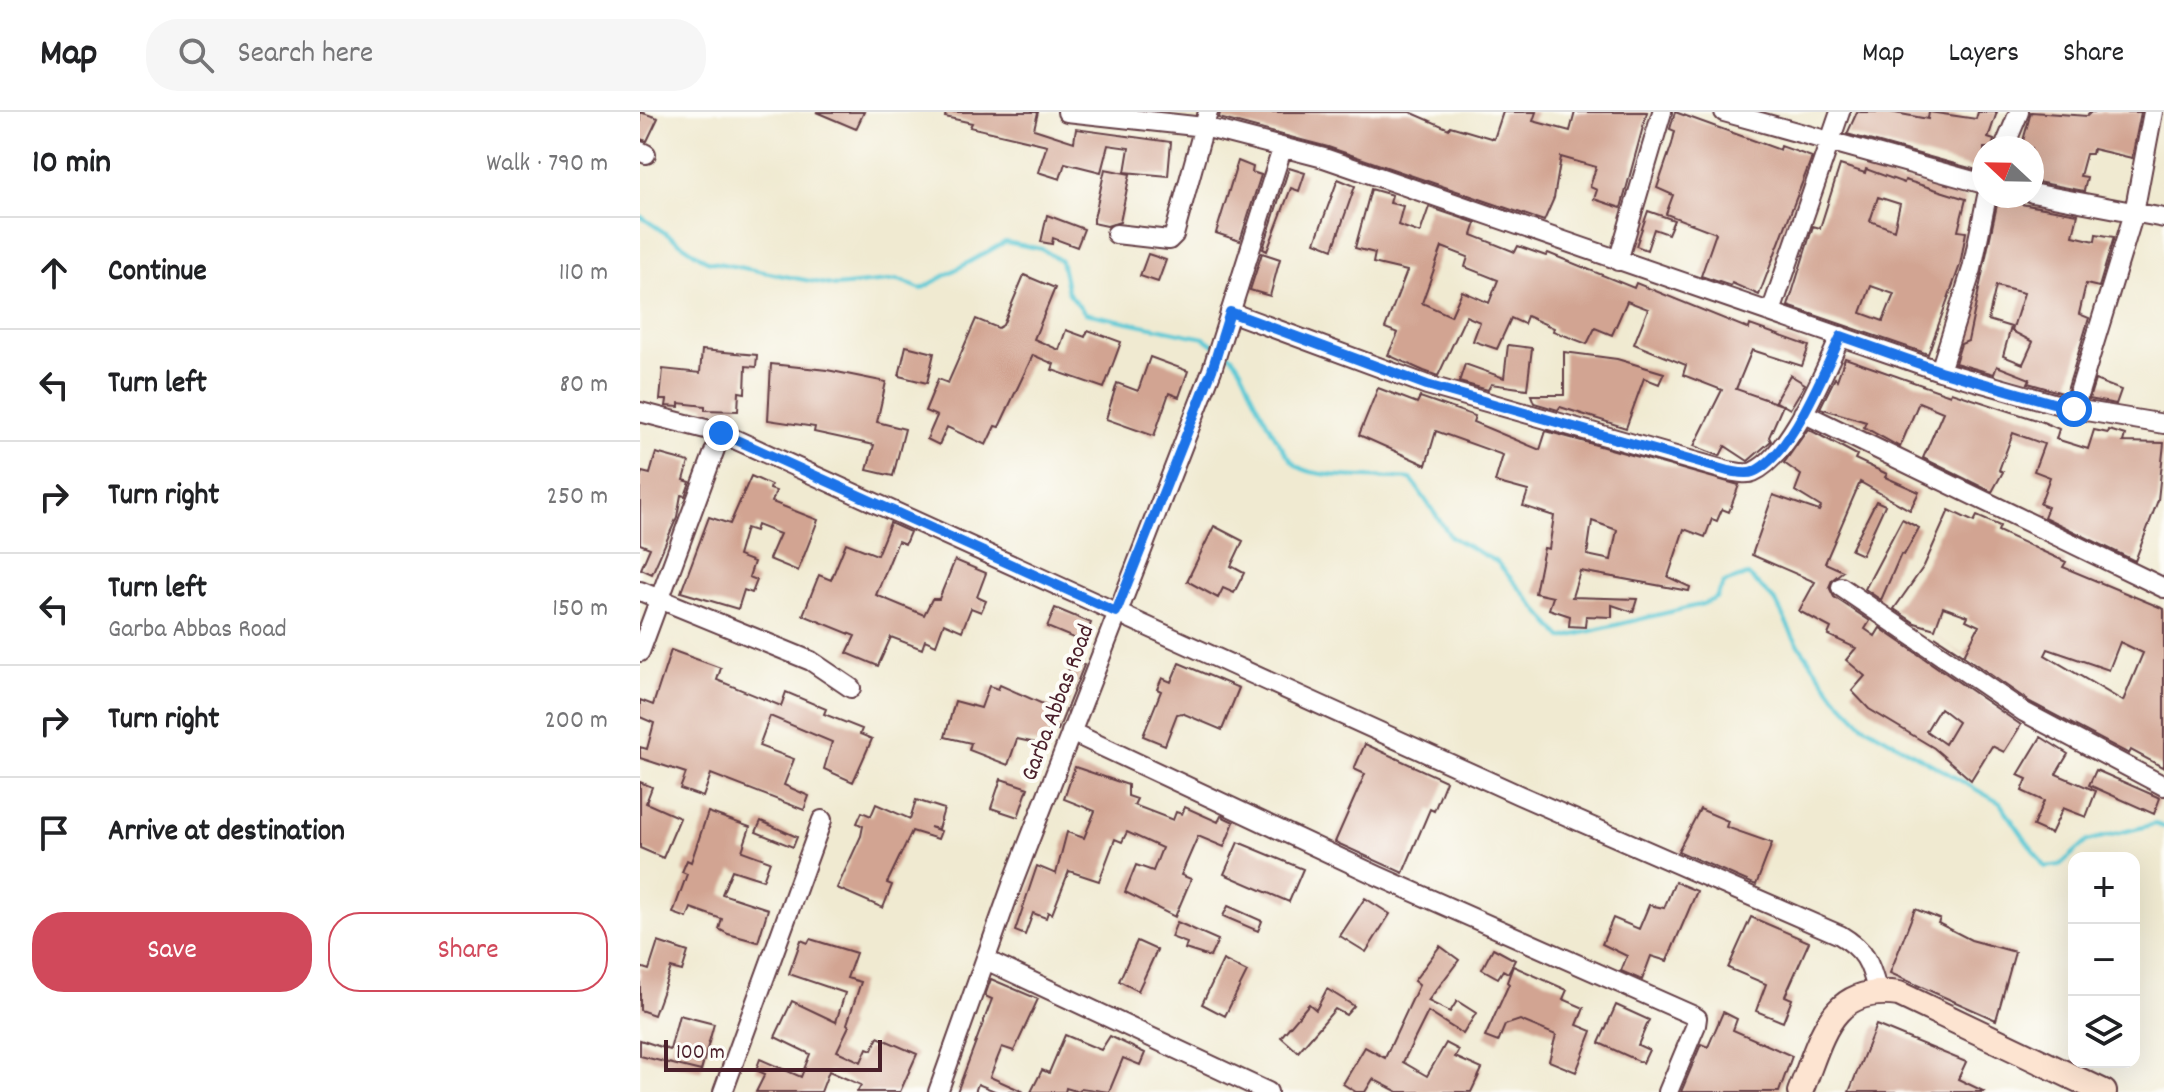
<!DOCTYPE html>
<html lang="en">
<head>
<meta charset="utf-8">
<style>
  body { margin:0; font-family:Dekko,sans-serif; background:#f6f6f6; color:#202124 }
  .controls { position:absolute; right:24px; bottom:24px; display:grid; overflow:hidden; border-radius:16px; box-shadow:0 8px 32px #0002 }
  .controls button { width:72px; height:72px; display:grid; place-items:center; padding:0; border:0; border-bottom:2px solid #e0e0e0; background:#fff; color:#202124; font:40px sans-serif }
  .compass { position:absolute; left:1332px; top:24px; width:72px; height:72px; border-radius:50%; background:#fff; box-shadow:0 8px 32px #0002; rotate:292deg }
  .scale { position:absolute; left:24px; bottom:20px; width:218px; box-sizing:border-box; padding-left:8px; border:4px solid #4a1f2b; border-top:0; font-size:22px; line-height:28px; white-space:nowrap; color:#4a1f2b; -webkit-text-stroke:6px #fdfcf7; paint-order:stroke }
  .stop { position:absolute; width:24px; height:24px; margin:-18px; border:6px solid #1a73e8; border-radius:50%; background:#fff }
  .stop.end { background:#1a73e8; border-color:#fff; box-shadow:0 2px 8px #0008 }
  .list { margin:0; padding:0; list-style:none }
  h2 { display:flex; justify-content:space-between; align-items:center; height:104px; margin:0; padding:0 32px; font-size:34px }
  h2 small { font-size:26px; font-weight:400; color:#757577 }
  .list li { display:grid; grid-template-columns:52px 1fr auto; gap:24px; align-items:center; box-sizing:border-box; height:112px; padding:0 32px; border-top:2px solid #e0e0e0 }
  .list b { display:block; font-size:30px; white-space:nowrap }
  .list p { margin:0; font-size:26px; white-space:nowrap; color:#757577 }
  .list em { font-size:26px; font-style:normal; color:#757577 }
  .actions { display:flex; gap:16px; padding:24px 32px }
  .actions a { flex:1; padding:18px 0; border:2px solid #d1495b; border-radius:32px; text-align:center; font-size:28px; color:#d1495b }
  .actions .main { background:#d1495b; color:#fff }
  .icon { flex:none; width:44px; height:44px; fill:none; stroke:currentColor; stroke-width:2; stroke-linecap:round; stroke-linejoin:round }
  .map { position:relative; flex:none; width:1524px; height:980px; overflow:hidden }
  header { display:flex; align-items:center; gap:48px; box-sizing:border-box; height:112px; padding:0 40px; background:#fff; border-bottom:2px solid #e0e0e0 }
  header strong { font-size:38px }
  nav { display:flex; gap:44px; margin-inline-start:auto; font-size:28px }
  .search { width:560px; height:72px; background:#f6f6f6; display:flex; align-items:center; gap:20px; box-sizing:border-box; padding:0 28px; border-radius:32px; color:#757577; font-size:30px }
  main { display:flex }
  aside { flex:1; background:#fff }
  .map>svg:first-child { display:block }
</style>
</head>
<body>
<header>
<strong>Map</strong>
<div class="search"><svg class="icon" aria-label="search" viewBox="0 0 24 24"><circle cx="10" cy="10" r="6"/><path d="M15 15l6 6"/></svg>Search here</div>
<nav><a>Map</a><a>Layers</a><a>Share</a></nav>
</header>
<main>
<aside>
<h2>10 min<small>Walk · 790 m</small></h2>
<ul class="list">
<li><svg class="icon" aria-label="ahead" viewBox="0 0 24 24"><path d="M12 20V5M6 11l6-6 6 6"/></svg><div><b>Continue</b></div><em>110 m</em></li>
<li><svg class="icon" aria-label="left" viewBox="0 0 24 24"><path d="M17 20v-9H6M10 6l-5 5 5 5"/></svg><div><b>Turn left</b></div><em>80 m</em></li>
<li><svg class="icon" aria-label="right" viewBox="0 0 24 24"><path d="M7 20v-9h11M14 6l5 5-5 5"/></svg><div><b>Turn right</b></div><em>250 m</em></li>
<li><svg class="icon" aria-label="left" viewBox="0 0 24 24"><path d="M17 20v-9H6M10 6l-5 5 5 5"/></svg><div><b>Turn left</b><p>Garba Abbas Road</p></div><em>150 m</em></li>
<li><svg class="icon" aria-label="right" viewBox="0 0 24 24"><path d="M7 20v-9h11M14 6l5 5-5 5"/></svg><div><b>Turn right</b></div><em>200 m</em></li>
<li><svg class="icon" aria-label="arrive" viewBox="0 0 24 24"><path d="M6 21V4h12l-3 4 3 4H6"/></svg><div><b>Arrive at destination</b></div></li>
</ul>
<div class="actions"><a class="main">Save</a><a>Share</a></div>
</aside>
<div class="map">
<svg width="1524" height="980" viewBox="0 0 1524 980">
  <rect width="100%" height="100%" fill="#fdfcf7"/>
  <filter id="ink" filterUnits="userSpaceOnUse"><feTurbulence type="fractalNoise" baseFrequency=".0125" numOctaves="2"/><feDisplacementMap in="SourceGraphic" scale="16" xChannelSelector="R" yChannelSelector="G"/><feConvolveMatrix kernelMatrix="1 2 1 2 8 2 1 2 1" color-interpolation-filters="sRGB"/></filter>
  <filter id="wash" filterUnits="userSpaceOnUse"><feTurbulence type="fractalNoise" baseFrequency=".006" numOctaves="4" result="noise"/><feDisplacementMap in="SourceGraphic" scale="32" xChannelSelector="R" yChannelSelector="G"/><feGaussianBlur stdDeviation="1.8" result="paint"/><feColorMatrix in="noise" values="0 0 0 0 0 0 0 0 0 0 0 0 0 0 0 0 0 1.4 0 .05"/><feComposite in="paint" operator="in"/></filter>
  <g filter="url(#wash)">
    <rect width="100%" height="100%" fill="#f0ead1"/>
    <g fill="none" stroke-linecap="round" stroke-linejoin="round">
      <path stroke="#5dc9d5" stroke-width="4" d="M0 104 67 149 196 174 259 168 281 177 365 130 402 137 421 149 428 180 445 201 564 226 574 233
        M585 239C601 249 606 269 614 285 623 302 642 341 656 353 672 368 745 364 771 367L811 425 857 450 922 526 1063 492 1076 486 1084 471 1108 463 1136 490 1154 526 1195 584 1223 613 1360 691 1405 755 1420 753 1447 729 1515 712 1524 715"/>
    </g>
    <g id="blocks">
      <path fill="#d2a492" fill-rule="evenodd" d="M0 0 18 6 7 29 0 27Z
        M176 0H224L216 17Z
        M306 0H398L394 17 434 30 436 17 531 30 528 64 485 60 489 36 468 33 461 60 425 51 420 67 398 60 407 33 330 15 332 11 305 5Z
        M580 0H770L809 17 810 14 854 27 863 0H896L893 9 930 19 935 0H1007L981 96 954 87 957 78 950 75 956 55 921 45 914 86 904 109 688 35 579 6Z
        M1035 0 1140 38 1141 34 1172 45 1119 183 1092 171 1091 174 1061 164 1076 121 1026 102 1033 83 1017 76 1032 32 1035 19 1030 17Z
        M1217 0H1250L1288 7 1289 0 1336 7 1338 0H1357L1348 26 1354 28 1352 36H1344V60L1207 22Z
        M1391 0 1447 4 1451 0H1501L1492 46 1453 37 1452 42H1446L1440 64 1447 65 1444 79 1392 69V36H1381Z
        M598 49 613 55 612 60 621 63 600 129 576 121Z
        M1200 53 1225 61 1226 57 1264 71 1265 68 1326 87 1318 119 1326 120 1320 153 1288 242 1148 194 1173 114 1180 116ZM1238 85 1260 92 1254 118 1230 109ZM1231 174 1254 182 1243 209 1221 201Z
        M649 56 665 61 659 79 651 76 627 139 623 137Z
        M465 57 490 62 480 110 467 114 453 111Z
        M698 67 715 74 693 137 675 130Z
        M731 77 752 83 750 91 763 94 758 113 780 121 789 95 836 111 832 123 875 140 878 134 906 144 908 141 994 176 996 171 1109 217 1110 213 1169 234 1162 254 1112 238 1096 277 1142 293 1135 289 1150 263 1165 272 1150 297 1143 293 1129 325 1131 329 1108 349 1085 334 1080 344 1054 334 1082 278 1043 263 1046 253 994 232 1008 197 987 189 972 223 955 216 947 232 913 219 914 216 887 204 884 212 871 206 857 237 833 229 840 210 826 204 798 264 784 259 748 243 758 221 745 216 767 159 733 151 735 141 715 136ZM802 135 828 145 825 155 858 168 849 191 822 179 811 204 782 191Z
        M1358 88 1438 102 1433 124 1455 129 1456 122 1474 125 1459 175 1446 172 1439 202 1449 206 1426 282 1388 271 1390 267 1357 254 1354 262 1315 251 1321 232 1328 229ZM1356 174 1384 181 1372 219 1393 230 1383 252 1363 244 1371 215 1348 208Z
        M1008 99 1034 108 1028 122 1014 117 1007 138 996 134Z
        M407 103 444 117 437 135 413 126 412 132 401 130Z
        M622 141 640 147 630 184 610 178Z
        M508 142 526 148 518 170 500 164Z
        M384 163 415 176 394 227 419 238 426 218 445 225 448 218 481 230 464 276 412 258 414 252 393 243 359 315 355 314 346 333 307 315 299 333 287 327 297 304 285 299 298 267 308 271 336 207 358 216 363 213Z
        M868 233 892 236 887 277 851 272 848 278 819 270 825 252 864 266Z
        M266 234 294 241 287 271 259 264Z
        M62 238 117 243 116 255 106 254 105 281 99 280 98 299 65 298V294L39 291V295L26 294 27 288H20L23 257 60 261Z
        M924 240 977 247 1024 261 1019 272 1004 266 986 316 920 295 918 298 894 291 891 283H924Z
        M510 245 548 259 539 285 529 281 514 324 466 307 477 271 498 279Z
        M1205 246 1310 283 1311 280 1403 310 1419 317 1416 327 1448 337 1454 318 1468 321 1469 318 1485 323 1483 330 1524 331 1518 388 1495 449 1404 405 1408 395 1400 392 1410 365 1394 359 1404 332 1373 321 1359 358 1363 360 1352 380 1283 346 1303 300 1279 290 1260 335 1224 315 1226 310 1180 296 1195 266 1197 268Z
        M131 252 187 258 246 270 237 310 265 317 253 364 227 358 234 333 174 320 175 315 128 308Z
        M1455 268 1481 278 1476 292 1449 287Z
        M738 276 777 291 780 285 835 304 833 310 900 338 906 319 1099 373 1089 400 1082 397 1077 409 1072 407 1065 425 1044 417 1028 465 1050 475 1049 479 940 459 932 485 997 487 993 500 972 493V505L946 504 945 515 929 514 930 504 909 497 913 485 895 481 904 436 909 437 914 404 883 394 888 379 855 370 863 343 796 319 786 353 719 323ZM952 409 977 418 971 448 947 443Z
        M1168 317 1217 343 1215 347 1247 362 1245 365 1279 380 1270 398 1220 370 1185 451 1203 459 1192 468 1189 475 1194 485 1230 509 1225 517 1235 524 1240 516 1381 613 1364 640 1352 634 1331 668 1294 636 1229 597 1212 579 1225 564 1206 548 1216 536 1188 523 1191 516 1159 499 1175 470 1112 443 1133 383 1179 399 1181 395 1155 379 1161 363 1144 351ZM1300 596 1318 610 1305 632 1286 619Z
        M16 341 49 350 44 368 50 370 45 384 41 383 37 405 12 462 1 457 10 436 0 432V366L2 360 10 362Z
        M111 364 131 373 130 377 136 379 132 390 178 408 158 459 129 447 140 422 117 413 115 419 106 416 98 444 114 450 109 465 117 468 112 481 104 478 98 497 41 480 69 405 90 412Z
        M1236 389 1245 393 1222 443 1211 438Z
        M1309 398 1334 410 1337 404 1360 414 1358 419 1426 450 1423 455 1524 497V656L1491 638 1489 642 1390 590 1295 524 1324 543 1339 514 1326 508 1328 504 1303 495 1295 517 1275 511 1254 497 1284 454ZM1480 530 1503 541 1483 589 1405 543 1408 537 1469 558Z
        M1262 407 1279 416 1264 443 1261 442 1241 488 1225 477Z
        M250 411 270 420 265 432 258 429 236 483 284 503 292 487H299L315 448 346 461 337 485 346 489 341 500 331 496 322 519 304 511 296 533 285 528 282 537 251 525 238 554 207 541 215 524 163 503 179 463 191 468 206 431 237 443Z
        M574 414 603 429 591 454 604 461 594 481 583 476 578 486 547 469Z
        M415 496 451 511 443 530 407 515Z
        M31 538 81 556 77 568 141 594 146 580 186 597 184 602 222 617 220 622 232 627 213 670 184 657 192 630 130 604 119 634 154 647 144 673 169 684 164 698 71 662 63 685 40 677 46 661 0 646V635L7 637 14 611 0 605V588L13 593Z
        M432 549 444 553 418 618 410 614 405 633 377 627 368 653 329 638 331 631 305 625 315 589 341 596 349 574 358 577 360 573 414 597Z
        M539 551 599 576 582 618 542 601 537 602 525 633 503 624 521 579 517 577 522 566 531 570Z
        M1401 625 1428 642 1416 662 1456 679 1446 705 1423 696 1411 722 1393 714 1404 689 1382 679 1387 667 1378 663Z
        M725 632 806 669 794 699 790 697 763 761 695 730 725 662 714 657Z
        M435 655 488 673V684L497 687 494 693 533 708 536 700 542 702 545 695 578 710 581 704 594 710 584 735 558 724 541 763 551 767 535 805 485 780 496 753 513 759 522 736 487 720 482 730 475 727 459 769 429 759 412 802 408 800 406 806 393 801 385 823 375 819 397 754 416 762 427 720 444 726 455 699 424 687Z
        M1456 658 1520 686 1514 702 1449 673Z
        M361 667 388 676 378 705 351 696Z
        M0 670 12 675 6 691 40 706 23 746 0 736Z
        M276 688 304 697 298 717 290 715 301 719 298 727 272 719 247 771 252 773 243 796 197 776 221 724 223 714 217 711 222 700 231 704 236 692 270 707Z
        M1060 697 1088 709 1086 715 1132 731 1116 773 1038 739Z
        M68 700 110 715 102 739 130 749 123 768 92 758 82 782 128 797 118 830 88 822 79 817 82 807 51 796 47 806 33 801 47 762 42 760 47 748 51 750Z
        M121 709 157 725 153 735 116 720Z
        M598 730 663 757 649 790 584 762Z
        M1035 770 1057 779 1027 849 1011 844 1002 868 981 859 987 844 962 832 973 806 999 817 1009 793 1024 796Z
        M725 786 750 802 726 840 700 824Z
        M588 794 622 809 618 819 583 804Z
        M1275 797 1300 807 1298 811 1331 828 1375 840 1356 908 1250 861Z
        M1111 805 1169 830 1145 884 1152 887 1143 910 1116 899 1126 872 1088 856Z
        M537 810 578 828 570 845 545 837 547 831 531 825Z
        M170 827 216 841 207 866 221 870 207 912 209 914 197 939 221 950 227 936 232 938 238 925 277 942 260 980H217L221 973 189 959 181 980H116L125 962 116 958 120 947 161 965 170 942 135 925 152 889 196 910 205 881 149 862 161 828 168 831Z
        M497 829 517 838 498 879 479 869Z
        M18 830 48 840 42 859 31 856 14 903 0 898V855L9 858Z
        M800 834 819 848 788 889 810 900 817 889 836 901 823 922 788 900 763 950 787 964 806 931 819 938 815 945 842 957 831 980H758L733 967 725 980H716L703 972 725 935 745 946 779 873 774 869Z
        M853 836 875 848 868 861 863 858 858 866 842 857Z
        M583 848 607 860 585 904 562 892Z
        M873 854 927 878 923 887 944 896 937 913 952 919 936 960 909 949 916 923 880 908 865 913 858 930 845 925 869 872 867 870Z
        M351 867 398 887 374 939 362 935 350 965 384 980H357L338 972 335 980H317L352 887 345 884Z
        M687 877 714 894 706 903 695 897 658 940 641 925 669 892 676 898Z
        M976 893 1009 908 998 933 1009 938 1003 951 959 931Z
        M1083 900 1097 907 1093 918 1152 944 1139 980H1041L1061 932 1068 935Z
        M39 903 74 912 61 959 0 944V928L30 938Z
        M1236 913 1326 950 1318 967 1345 980H1209Z
        M425 923 461 938 470 924 505 941 500 953 483 946 469 980 441 976 439 980 426 976 425 980H391L402 958 409 961Z"/>
    </g>
  </g>
  <g filter="url(#ink)">
    <use href="#blocks" fill-opacity="0" stroke="#633d44" stroke-width="2"/>
    <g fill="none" stroke-linecap="round" stroke-linejoin="round">
      <defs>
        <path id="street" d="M427 0 564 15 684 46 1300 259 1434 297 1524 312
          M1084 0 1344 72
          M1364 36 1379 0
          M0 39 6 42
          M1392 81 1524 106
          M476 122 529 128 534 123 568 0
          M978 149 1022 0
          M590 200 787 273 1088 359C1096 360 1106 363 1113 360 1151 343 1183 261 1201 224
          M1131 200 1200 0
          M1300 259 1332 157 1347 84
          M1434 297 1494 101 1513 0
          M0 300 81 321 879 683 1200 823C1225 838 1230 850 1237 878
          M1163 301 1524 476
          M1201 475 1384 600 1524 674
          M0 479 171 549 211 576
          M0 540 81 321
          M431 620 738 764 1052 903 1057 906 1056 913 1028 980
          M346 848 628 980
          M83 980 182 708
          M298 980 372 773 572 258 642 37"/>
        <path id="secondary" d="M1160 980C1182 927 1189 872 1259 882L1464 980"/>
      </defs>
      <use href="#street" stroke="#633d44" stroke-width="22"/>
      <use href="#secondary" stroke="#633d44" stroke-width="28"/>
      <use href="#street" stroke="#fff" stroke-width="18"/>
      <use href="#secondary" stroke="#fde4d1" stroke-width="24"/>
    </g>
  </g>
  <g fill="none" stroke-linecap="round" stroke-linejoin="round" filter="url(#ink)">
    <path stroke="#1a73e8" stroke-width="10" d="M81 321 476 500 572 258 590 200 787 273 1088 359C1096 360 1106 363 1113 360 1151 344 1183 261 1201 224L1300 259 1434 297"/>
  </g>
  <g text-anchor="middle" stroke-width="8" stroke-linejoin="round" paint-order="stroke">
    <g font-size="24" fill="#4a1f2b" stroke="#fdfcf7">
      <text transform="translate(416 590) rotate(-69)" y="8">Garba Abbas Road</text>
    </g>
  </g>
</svg>
<div class="controls">
<button>+</button>
<button>−</button>
<button><svg class="icon" aria-label="layers" viewBox="0 0 24 24"><path d="M12 4l9 5-9 5-9-5zM3 14l9 5 9-5"/></svg></button>
</div>
<svg class="compass" viewBox="-18 -18 36 36"><path d="M0-13l5 13h-10z" fill="#e53935"/><path d="M0 13l5-13h-10z" fill="#757577"/></svg>
<div class="scale">100 m</div>
<div class="stop" style="left:1434px;top:297px"></div>
<div class="stop end" style="left:81px;top:321px"></div>
</div>
</main>
</body>
</html>
